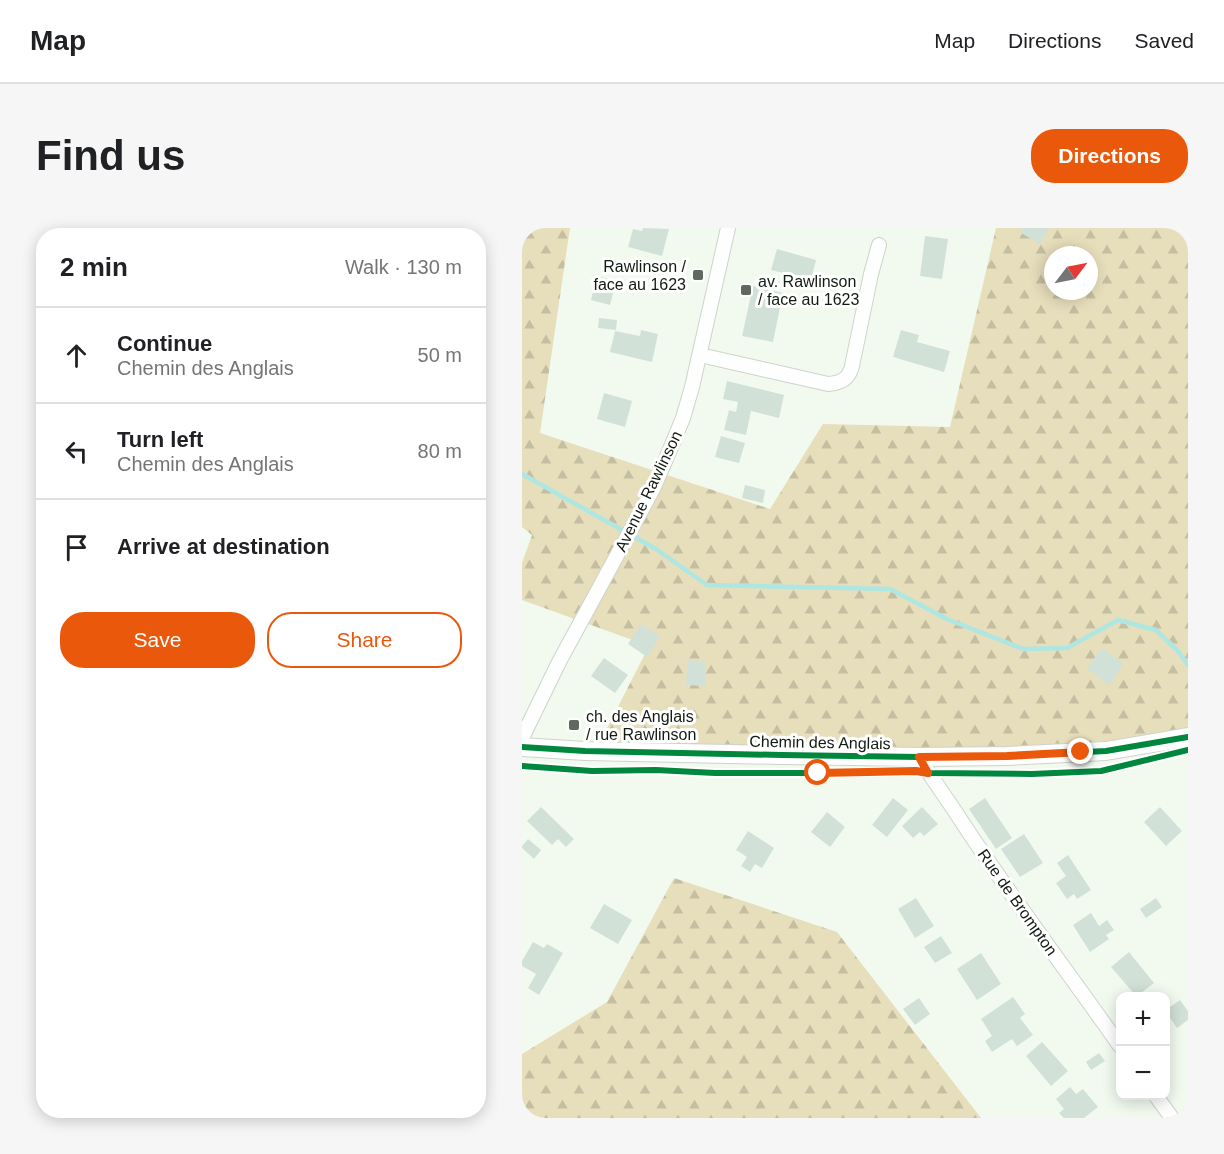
<!DOCTYPE html>
<html lang="en">
<head>
<meta charset="utf-8">
<style>
  body { margin:0; font-family:Helvetica,sans-serif; background:#f6f6f6; color:#202124 }
  .controls { position:absolute; right:18px; bottom:18px; display:grid; overflow:hidden; border-radius:12px; box-shadow:0 3px 15px #0003 }
  .controls button { width:54px; height:54px; display:grid; place-items:center; padding:0; border:0; border-bottom:2px solid #e0e0e0; background:#fff; color:#202124; font:30px sans-serif }
  .compass { position:absolute; left:522px; top:18px; width:54px; height:54px; border-radius:50%; background:#fff; box-shadow:0 3px 15px #0003; rotate:58deg }
  .stop { position:absolute; width:18px; height:18px; margin:-14px; border:4px solid #ea580c; border-radius:50%; background:#fff }
  .stop.end { background:#ea580c; border-color:#fff; box-shadow:0 2px 6px #0008 }
  .list { margin:0; padding:0; list-style:none }
  h2 { display:flex; justify-content:space-between; align-items:center; height:78px; margin:0; padding:0 24px; font-size:26px }
  h2 small { font-size:20px; font-weight:400; color:#757577 }
  .list li { display:grid; grid-template-columns:39px 1fr auto; gap:18px; align-items:center; box-sizing:border-box; height:96px; padding:0 24px; border-top:2px solid #e0e0e0 }
  .list b { display:block; font-size:22px; white-space:nowrap }
  .list p { margin:0; font-size:20px; white-space:nowrap; color:#757577 }
  .list em { font-size:20px; font-style:normal; color:#757577 }
  .actions { display:flex; gap:12px; padding:18px 24px }
  .actions a { flex:1; padding:14px 0; border:2px solid #ea580c; border-radius:24px; text-align:center; font-size:21px; color:#ea580c }
  .actions .main { background:#ea580c; color:#fff }
  .icon { flex:none; width:33px; height:33px; fill:none; stroke:currentColor; stroke-width:2; stroke-linecap:round; stroke-linejoin:round }
  .map { position:relative; flex:none; width:666px; height:890px; overflow:hidden; border-radius:24px }
  header { display:flex; align-items:center; gap:36px; box-sizing:border-box; height:84px; padding:0 30px; background:#fff; border-bottom:2px solid #e0e0e0 }
  header strong { font-size:28px }
  nav { display:flex; gap:33px; margin-inline-start:auto; font-size:21px }
  .intro { display:flex; align-items:center; justify-content:space-between; box-sizing:border-box; height:144px; padding:0 36px }
  h1 { margin:0; font-size:42px }
  .button { padding:15px 27px; border-radius:24px; background:#ea580c; color:#fff; font-size:21px; font-weight:700 }
  main { display:flex; gap:36px; padding:0 36px }
  aside { flex:1; background:#fff; border-radius:24px; box-shadow:0 3px 15px #0003 }
  .map>svg:first-child { display:block }
</style>
</head>
<body>
<header>
<strong>Map</strong>
<nav><a>Map</a><a>Directions</a><a>Saved</a></nav>
</header>
<div class="intro"><h1>Find us</h1><a class="button">Directions</a></div>
<main>
<aside>
<h2>2 min<small>Walk · 130 m</small></h2>
<ul class="list">
<li><svg class="icon" aria-label="ahead" viewBox="0 0 24 24"><path d="M12 20V5M6 11l6-6 6 6"/></svg><div><b>Continue</b><p>Chemin des Anglais</p></div><em>50 m</em></li>
<li><svg class="icon" aria-label="left" viewBox="0 0 24 24"><path d="M17 20v-9H6M10 6l-5 5 5 5"/></svg><div><b>Turn left</b><p>Chemin des Anglais</p></div><em>80 m</em></li>
<li><svg class="icon" aria-label="arrive" viewBox="0 0 24 24"><path d="M6 21V4h12l-3 4 3 4H6"/></svg><div><b>Arrive at destination</b></div></li>
</ul>
<div class="actions"><a class="main">Save</a><a>Share</a></div>
</aside>
<div class="map">
<svg width="666" height="890" viewBox="0 0 666 890">
  <defs>
    <pattern id="forest-firs" width="22" height="20" patternUnits="userSpaceOnUse" patternTransform="scale(1.5)"><rect width="22" height="20" fill="#e7debc"/><path d="M5 1l3.5 6h-7zM16 11l3.5 6h-7z" fill="#c5bea1"/></pattern>
  </defs>
  <rect width="100%" height="100%" fill="#f2faf0"/>
  <path fill="url(#forest-firs)" fill-rule="evenodd" d="M0 0H48L18 205 248 281 301 196 428 199 474 0H666V508L412 524 78 514 127 418 0 372V335L10 307 0 299ZM531 27H567V63H531Z
    M152 650 315 704 459 890H0V826L85 774Z"/>
  <g fill="none" stroke-linecap="round" stroke-linejoin="round">
    <path stroke="#aee6e1" stroke-width="4.5" d="M0 246 134 321 185 357 368 361 425 391 501 421 545 420 596 392 634 402 656 423 666 437"/>
  </g>
  <path fill="#d1e1d7" d="M121 0 147 1 140 28 106 19 111 1 120 3Z
    M501 0H527L518 16 499 5Z
    M403 8 426 11 420 51 398 48Z
    M255 21 294 32 289 52 249 42Z
    M75 48 94 53 88 77 69 72Z
    M231 58 261 65 251 114 220 108Z
    M77 90 95 92 94 102 76 100Z
    M119 102 136 106 130 134 88 124 93 103 118 108Z
    M379 102 397 107 395 114 428 123 422 144 371 129Z
    M205 153 262 167 257 190 229 183 224 207 202 202 207 182 214 184 216 174 201 171Z
    M82 165 110 173 103 199 75 191Z
    M199 208 223 215 217 235 193 229Z
    M223 257 243 262 241 275 220 270Z
    M119 396 138 408 125 429 106 416Z
    M580 420 602 436 587 457 565 440Z
    M82 430 106 447 93 465 69 448Z
    M166 432 184 433 183 458 164 457Z
    M371 570 386 582 365 609 350 597Z
    M463 570 490 610 474 621 447 581Z
    M19 579 52 611 44 619 36 611 30 617 5 593Z
    M400 579 416 596 402 608 398 604 391 610 380 598Z
    M638 579 660 603 644 618 622 594Z
    M305 584 323 599 308 619 289 604Z
    M226 603 252 620 240 640 233 636 228 644 219 638 225 629 214 622Z
    M502 606 521 635 498 649 479 621Z
    M6 611 19 622 12 631 0 620V618Z
    M546 627 569 662 555 671 552 666 545 671 534 655 544 648 535 635Z
    M394 670 412 698 393 710 376 681Z
    M634 670 640 679 624 690 618 681Z
    M82 676 110 692 96 716 68 700Z
    M569 685 577 698 585 692 592 702 584 707 587 711 568 724 551 697Z
    M419 708 430 725 413 735 402 719Z
    M11 714 22 720 25 716 41 725 17 767 6 760 14 746 0 738V733Z
    M607 724 632 755 615 768H614L589 739Z
    M459 725 479 756 455 772 435 741Z
    M491 769 503 786 498 790 511 807 495 818 490 811 470 824 463 813 470 808 459 791Z
    M397 770 408 786 393 797 381 781Z
    M658 772 666 783V792L655 800 644 784V782Z
    M520 814 546 843 529 858 504 828Z
    M577 825 583 833 569 842 564 834Z
    M548 859 554 866 561 861 576 879 562 890H542L537 885 542 881 534 871Z"/>
  <g fill="none" stroke-linecap="round" stroke-linejoin="round">
    <defs>
      <path id="minor" d="M178 127 306 156C319 155 327 151 330 138L349 46 357 17
        M0 510 37 434 131 261 147 224 161 190 170 159 206 0
        M397 529C410 551 426 572 440 594 490 670 545 743 598 818
        M634 868 650 890"/>
      <path id="tertiary" d="M0 519 63 523 260 527 397 529 485 528 584 523 666 509"/>
    </defs>
    <use href="#minor" stroke="#cdd4cb" stroke-width="16"/>
    <use href="#tertiary" stroke="#cdd4cb" stroke-width="20"/>
    <use href="#minor" stroke="#fdfefd" stroke-width="14"/>
    <use href="#tertiary" stroke="#fdfefd" stroke-width="18"/>
    <defs>
      <path id="cycleway" d="M0 519 63 523 260 527 397 529 485 528 584 523 666 509
        M0 538 70 543 134 542 193 545H296L394 543 406 545 510 546 579 543 666 522"/>
    </defs>
    <use href="#cycleway" stroke="#fff" stroke-width="10"/>
    <use href="#cycleway" stroke="#00873e" stroke-width="6"/>
  </g>
  <g fill="none" stroke-linecap="round" stroke-linejoin="round">
    <path stroke="#ea580c" stroke-width="8" d="M296 545 394 543 406 545 397 529 485 528 559 524"/>
  </g>
  <g fill="#616860" stroke="#fff" stroke-width="2">
    <rect x="170" y="41" width="12" height="12" rx="3"/>
    <rect x="218" y="56" width="12" height="12" rx="3"/>
    <rect x="46" y="491" width="12" height="12" rx="3"/>
  </g>
  <g text-anchor="middle" stroke-width="6" stroke-linejoin="round" paint-order="stroke">
    <g font-size="16" fill="#131a12" stroke="#fff" text-anchor="start">
      <text x="164" y="44" text-anchor="end">Rawlinson /<tspan x="164" dy="18">face au 1623</tspan></text>
      <text x="236" y="59">av. Rawlinson<tspan x="236" dy="18">/ face au 1623</tspan></text>
      <text x="64" y="494">ch. des Anglais<tspan x="64" dy="18">/ rue Rawlinson</tspan></text>
    </g>
    <g font-size="16" fill="#131a12" stroke="#fff">
      <text transform="translate(126 263) rotate(-64)" y="6">Avenue Rawlinson</text>
      <text transform="translate(298 514) rotate(1)" y="6">Chemin des Anglais</text>
      <text transform="translate(496 674) rotate(55)" y="6">Rue de Brompton</text>
    </g>
  </g>
</svg>
<div class="controls">
<button>+</button>
<button>−</button>
</div>
<svg class="compass" viewBox="-18 -18 36 36"><path d="M0-13l5 13h-10z" fill="#e53935"/><path d="M0 13l5-13h-10z" fill="#757577"/></svg>
<div class="stop" style="left:296px;top:545px"></div>
<div class="stop end" style="left:559px;top:524px"></div>
</div>
</main>
</body>
</html>
